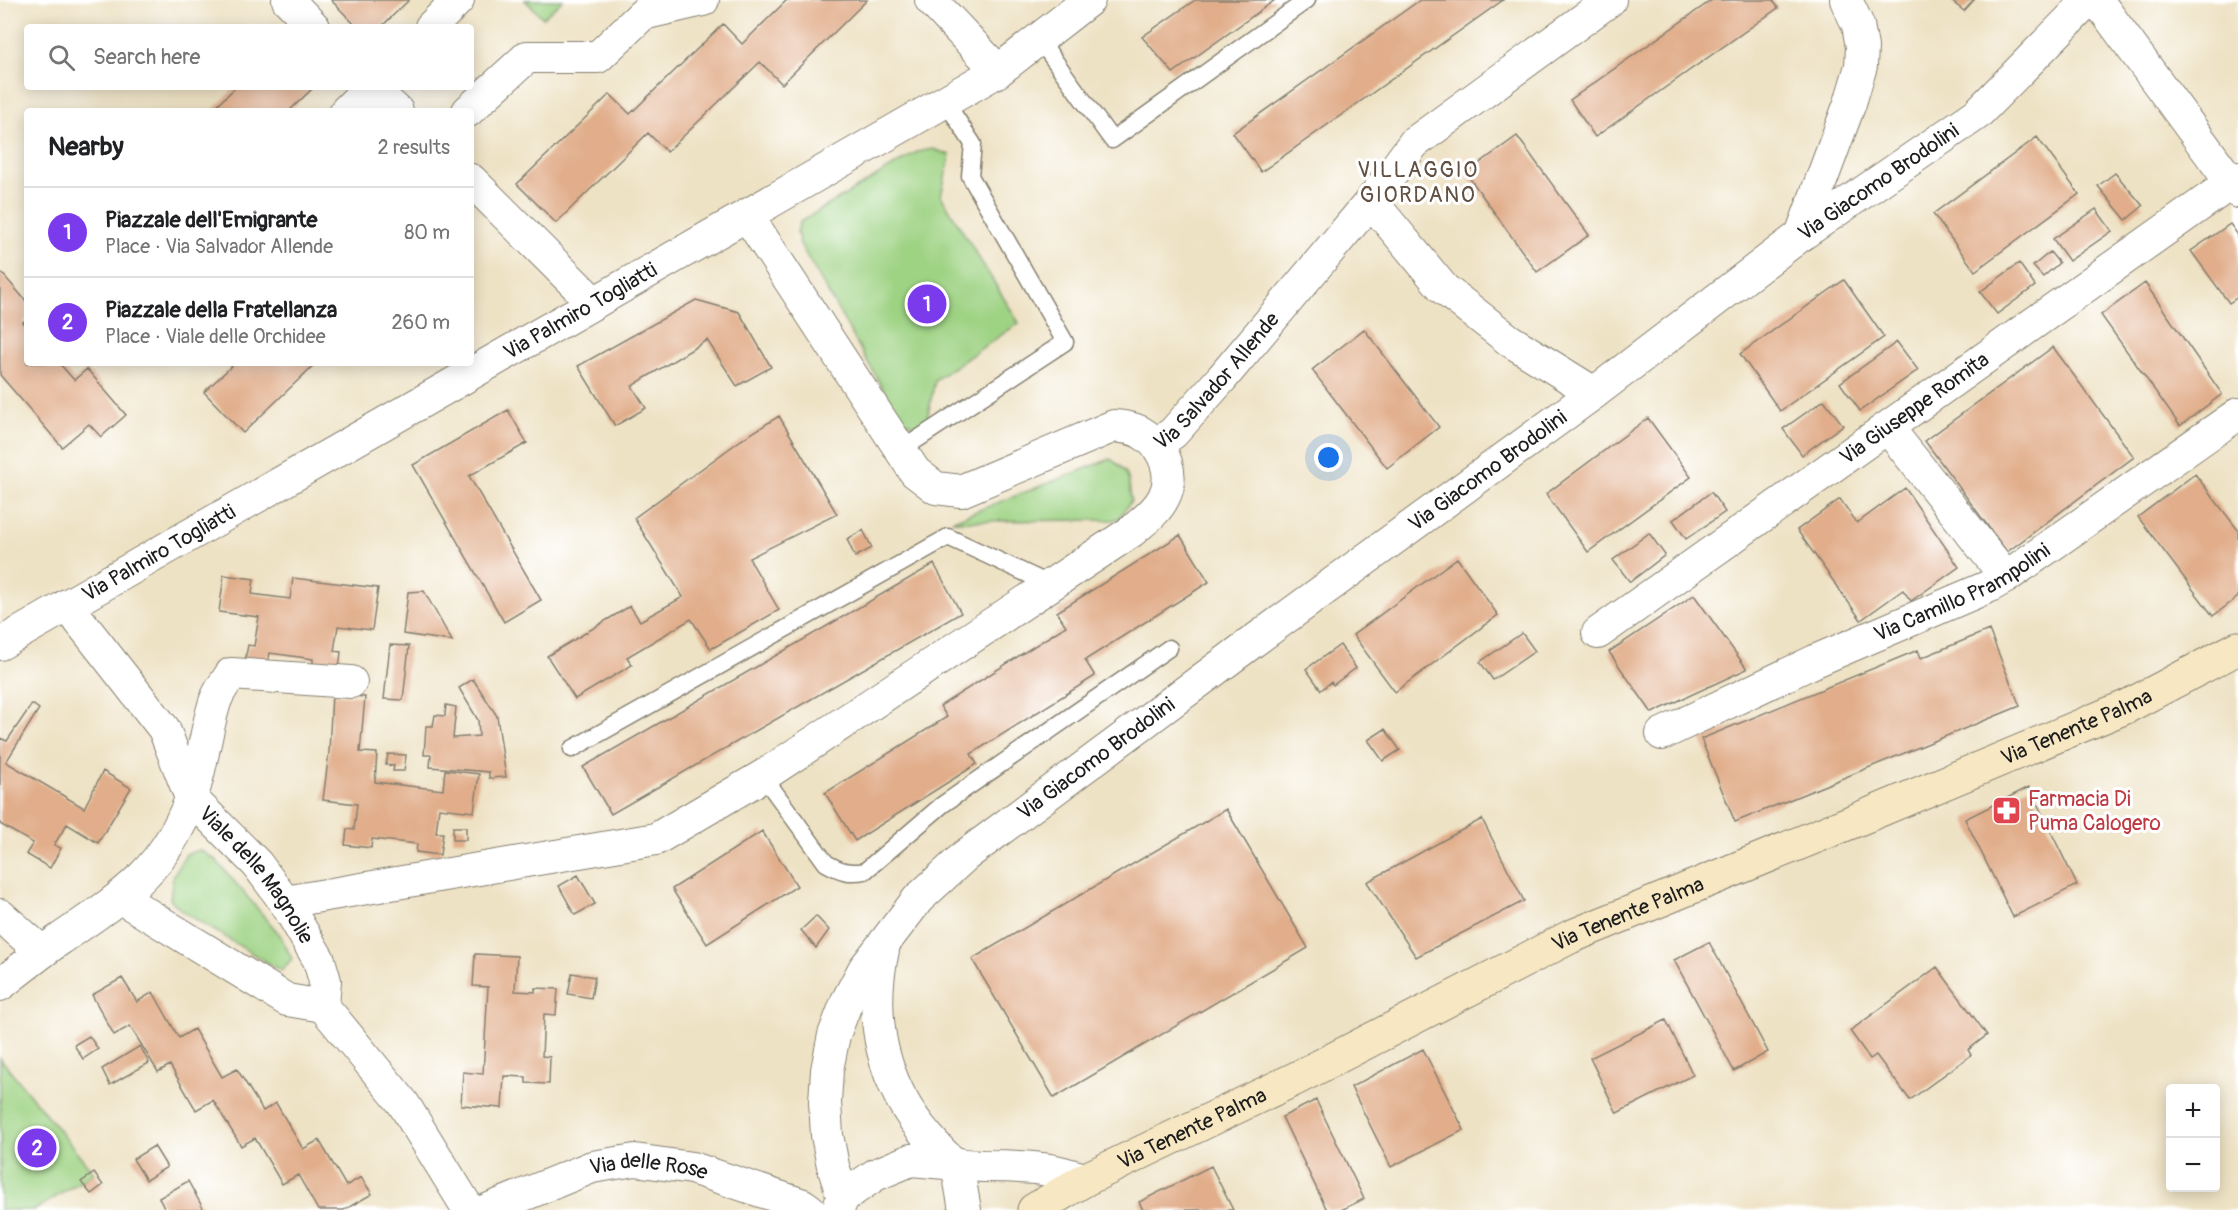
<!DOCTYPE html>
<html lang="en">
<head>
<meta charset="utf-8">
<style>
  body { margin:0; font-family:Pangolin,sans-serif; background:#f6f6f6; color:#202124 }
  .controls { position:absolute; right:18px; bottom:18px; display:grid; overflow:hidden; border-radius:6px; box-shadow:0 3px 15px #0003 }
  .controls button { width:54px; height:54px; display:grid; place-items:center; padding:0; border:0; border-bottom:2px solid #e0e0e0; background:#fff; color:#202124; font:30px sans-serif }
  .you { position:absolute; left:1329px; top:458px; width:21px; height:21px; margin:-15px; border:4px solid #fff; border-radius:50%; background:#1a73e8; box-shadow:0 0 0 9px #1a73e833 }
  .badge { display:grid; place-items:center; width:39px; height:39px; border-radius:50%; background:#7c3aed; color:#fff; font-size:20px; font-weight:700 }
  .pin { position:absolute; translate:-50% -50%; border:3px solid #fff; box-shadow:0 2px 6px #0006 }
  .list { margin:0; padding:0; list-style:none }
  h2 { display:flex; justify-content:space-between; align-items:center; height:78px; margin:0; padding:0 24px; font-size:26px }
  h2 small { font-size:20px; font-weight:400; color:#757577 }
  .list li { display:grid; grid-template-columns:39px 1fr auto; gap:18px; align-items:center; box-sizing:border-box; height:90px; padding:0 24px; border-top:2px solid #e0e0e0 }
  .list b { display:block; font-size:22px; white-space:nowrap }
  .list p { margin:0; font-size:20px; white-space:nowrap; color:#757577 }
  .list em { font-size:20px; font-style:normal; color:#757577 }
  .icon { flex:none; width:33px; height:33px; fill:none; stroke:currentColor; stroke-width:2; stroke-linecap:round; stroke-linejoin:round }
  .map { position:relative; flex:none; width:2238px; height:1210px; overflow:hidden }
  .search { position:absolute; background:#fff; box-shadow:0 3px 15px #0003; left:24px; top:24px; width:450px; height:66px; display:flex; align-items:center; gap:15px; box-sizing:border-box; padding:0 21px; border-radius:6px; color:#757577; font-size:22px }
  .panel { position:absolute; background:#fff; box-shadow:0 3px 15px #0003; left:24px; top:108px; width:450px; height:258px; border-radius:6px }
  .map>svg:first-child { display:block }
</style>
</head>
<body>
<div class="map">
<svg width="2238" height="1210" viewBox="0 0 2238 1210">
  <rect width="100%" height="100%" fill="#fff"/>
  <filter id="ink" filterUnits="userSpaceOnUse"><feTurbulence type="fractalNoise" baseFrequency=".0167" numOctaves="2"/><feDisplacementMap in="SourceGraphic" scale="12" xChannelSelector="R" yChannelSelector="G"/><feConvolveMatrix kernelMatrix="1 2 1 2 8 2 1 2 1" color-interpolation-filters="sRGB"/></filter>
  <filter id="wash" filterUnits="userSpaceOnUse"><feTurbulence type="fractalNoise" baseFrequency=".008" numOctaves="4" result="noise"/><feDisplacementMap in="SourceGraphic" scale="24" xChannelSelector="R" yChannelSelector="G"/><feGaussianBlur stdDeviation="1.35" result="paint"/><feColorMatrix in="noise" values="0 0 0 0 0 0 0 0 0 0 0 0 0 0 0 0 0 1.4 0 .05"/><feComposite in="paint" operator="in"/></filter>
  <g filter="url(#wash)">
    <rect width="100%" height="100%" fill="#eee2c4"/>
    <path fill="#9fd384" stroke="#5e7850" stroke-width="1.5" d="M525 0H563L543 18Z
      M933 149 950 155 941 196 1019 323 935 380 926 425 917 426 901 420 800 244 797 232 800 222 917 152Z
      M1110 459C1130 471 1129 478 1131 501L1119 518 1113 520 951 521Z
      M200 850 216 860 280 935 292 959 281 971 182 911 170 899 173 876 186 854Z
      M0 1058 94 1173 35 1210H0Z"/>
    <g id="blocks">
      <path fill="#e1ad8a" d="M331 0H409L381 27H357Z
        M787 0H867L782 84 760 62 667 152 648 133 556 223 517 184 610 94 630 114 723 24 742 44Z
        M1195 0H1275L1173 73 1142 37Z
        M1420 0H1503L1261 172 1233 133Z
        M1712 0H1773L1778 8 1595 137 1570 100Z
        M1950 0H1974L1964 11Z
        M236 87H310L312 89 289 111H211Z
        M1517 136 1589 235 1537 272 1466 173Z
        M2037 137 2079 194 1975 271 1933 214Z
        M2115 173 2143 206 2126 220 2098 186Z
        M2096 209 2112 231 2069 261 2053 239Z
        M2230 224 2238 235V297L2229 303 2191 251Z
        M2050 252 2059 263 2043 277 2033 266Z
        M2019 263 2035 286 1997 314 1980 292Z
        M0 271 27 302V319L23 322 27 326V363H59L74 380 87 369 126 415 101 437 89 424 62 447 0 375Z
        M1844 280 1884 337 1780 411 1740 354Z
        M2145 283 2222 394 2180 426 2101 315Z
        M696 300 739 312 771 367 737 386 707 340 632 386 646 408 615 426 578 366Z
        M1364 329 1439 427 1387 468 1312 370Z
        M1897 342 1918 370 1860 411 1840 383Z
        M2053 347 2134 457 2007 552 1925 441Z
        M235 363H316L243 433 204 392Z
        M1824 400 1843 425 1802 455 1783 429Z
        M508 410 527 443 469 476 541 600 504 622 413 465Z
        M779 416 837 514 749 558 779 610 711 649 691 619 627 657 632 665 575 699 547 656 630 606 640 621 683 597 634 518 741 440Z
        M1648 418 1691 477 1588 552 1546 494Z
        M2195 474 2238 530V597L2213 616 2138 517Z
        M1905 488 1959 567 1911 601 1903 590 1861 620 1797 530 1840 499 1857 523Z
        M1711 492 1725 512 1686 539 1673 520Z
        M863 530 872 548 855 557 847 539Z
        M1649 533 1665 555 1630 582 1613 560Z
        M1180 535 1209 582 1085 660 1095 676 971 754 977 764 855 841 825 793 947 717 940 706 1066 626 1057 612Z
        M1457 558 1498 615 1395 692 1353 635Z
        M934 564 961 613 611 814 583 767Z
        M224 575 254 579 252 594 290 599 293 578 378 588 372 630 338 626 334 651 341 652 339 670 313 667V659L270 653 268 663 245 660 248 645 254 646 259 617 219 612Z
        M424 591 452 641 403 634 408 592Z
        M1694 595 1747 669 1652 713 1609 652Z
        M1989 630 2020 706 1735 822 1701 739 1918 650 1921 658Z
        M1522 633 1535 651 1493 680 1480 662Z
        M390 645 409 646 403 700 384 699Z
        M1340 645 1356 668 1333 685 1331 682 1321 690 1306 669Z
        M473 679 497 716 506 777 489 778V772L430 767 431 755H424L426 726H433L435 715 445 716 446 705 456 707 453 738 479 736 478 720 459 688Z
        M332 694 365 697 360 752 377 753 375 782 443 790 445 770 479 774 474 812 439 808 436 833H443L440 855 416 852 417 844 372 839 371 848 345 845 347 829 354 830 357 804 323 800 329 752Z
        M32 704 39 709 6 762 84 808 103 771 131 788 98 843 67 824 54 845 61 848 50 868 26 854 33 843 0 824V738L7 741Z
        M1385 729 1400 750 1383 761 1368 740Z
        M388 754 406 755 404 771H393L394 766 386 765Z
        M2029 787 2077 885 2013 917 1965 819Z
        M1226 809 1308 948 1054 1098 972 959Z
        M1482 819 1524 901 1416 957 1367 882Z
        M453 827H466V840H453Z
        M762 831 797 886 707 944 672 889Z
        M578 875 595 904 575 915 559 886Z
        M816 916 829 930 816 948 801 930Z
        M1709 942 1768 1052 1734 1071 1674 960Z
        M475 954 517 956 515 991 535 992V988L558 989 556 1015 544 1014 542 1056 550 1057 549 1084 526 1083V1077L504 1076 502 1108 461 1105 463 1072 483 1074 488 987 473 986Z
        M1937 967 1987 1035 1968 1050 1971 1055 1910 1100 1876 1055 1870 1059 1850 1031Z
        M572 973 595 977 591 998 568 994Z
        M122 978 137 1002 153 992 179 1038 194 1029 222 1077 237 1069 263 1111 276 1103 303 1149 319 1140 346 1186 361 1177 372 1194 344 1210H318L298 1175 282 1184 255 1138 241 1146 213 1100 196 1110 170 1065 158 1072 130 1026 114 1035 92 995Z
        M1666 1020 1693 1075 1617 1113 1590 1058Z
        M89 1036 98 1049 83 1059 74 1045Z
        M140 1046 149 1063 110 1085 102 1069Z
        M1423 1049 1464 1130 1391 1167 1351 1087Z
        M1316 1100 1364 1199 1341 1210H1327L1282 1117Z
        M154 1146 167 1167 146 1180 133 1159Z
        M1211 1166 1233 1210H1143L1139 1202Z
        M94 1173 103 1185 91 1194 81 1182Z
        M188 1181 204 1210H165L159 1198Z"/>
    </g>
  </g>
  <g filter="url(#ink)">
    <use href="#blocks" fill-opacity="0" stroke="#857f70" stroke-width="1.5"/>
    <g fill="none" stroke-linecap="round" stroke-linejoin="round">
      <defs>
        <path id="service" d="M1039 39 1112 140 1307 0
          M901 450 1065 342 970 176 973 144 945 101
          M572 749 948 537 1051 585
          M763 776 826 863C840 871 849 874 865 871L942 805 1169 648"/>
        <g id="minor">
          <path d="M288 0 314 27"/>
          <path d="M931 0 998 71"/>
          <path d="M2097 0 2238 192"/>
          <path d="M431 27 458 0"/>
          <path d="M370 87 397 111"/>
          <path d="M346 111 370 87"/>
          <path d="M468 111 527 57H598L643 14 703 0"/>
          <path d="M471 180 594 303"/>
          <path d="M1371 201 1444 289 1509 340 1594 393"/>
          <path d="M1801 235 1850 103 1861 66 1862 47 1858 25 1846 0"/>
          <path d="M1888 428 2006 577"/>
          <path id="s1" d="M1157 444 1173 433 1222 378 1371 201 1414 143 1610 0"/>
          <path id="s2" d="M67 605 164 729 191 798 257 864 285 902 319 960 325 981 323 1006 403 1103 469 1210"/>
          <path id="s3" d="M1598 633 2238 178"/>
          <path id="s4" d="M0 644 998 71 1089 0"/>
          <path id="s5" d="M1662 734 1815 661 1990 586 2006 577 2238 414"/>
          <path d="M121 898 287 1000 323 1006"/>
          <path d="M285 902 656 839 763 776 1132 531C1143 521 1157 512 1164 497 1175 476 1165 448 1145 435 1136 428 1125 427 1114 426L961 491 936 488 915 472 747 215"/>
          <path d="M0 915 42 952"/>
          <path d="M883 950C868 1018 882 1085 929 1138 936 1146 949 1162 959 1164 966 1166 975 1165 982 1166 1002 1166 1022 1166 1042 1169 1057 1170 1072 1176 1086 1179"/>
          <path d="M0 985C19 970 39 954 59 940 120 898 163 873 191 799 202 768 205 733 215 702 218 692 226 682 231 674L351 682"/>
          <path d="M843 1197 875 1175 911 1160 957 1164 965 1210"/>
          <path id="s6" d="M487 1210 592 1167 635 1160 692 1168 803 1205 810 1210"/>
          <path id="s7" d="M838 1210 843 1197 833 1166 827 1135 825 1102 827 1070 834 1035 847 1001 864 969 918 899 966 855 1251 643 1594 393 1801 235 1977 114 2089 0"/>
        </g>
        <g id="secondary">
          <path id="s8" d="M1034 1210 1086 1179 1295 1079 1570 937 1861 818 2128 706 2238 648"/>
        </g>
      </defs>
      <use href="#service" stroke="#857f70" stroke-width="19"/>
      <use href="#minor" stroke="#857f70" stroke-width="34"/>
      <use href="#secondary" stroke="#857f70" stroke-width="35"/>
      <use href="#service" stroke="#fff" stroke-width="16"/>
      <use href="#minor" stroke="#fff" stroke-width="32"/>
      <use href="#secondary" stroke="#f7e8c3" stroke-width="33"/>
    </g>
  </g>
  <defs>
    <symbol id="pharmacy-square" viewBox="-11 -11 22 22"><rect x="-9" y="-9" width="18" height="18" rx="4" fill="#e0444e" stroke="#fff"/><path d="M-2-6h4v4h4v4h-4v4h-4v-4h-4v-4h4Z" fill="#fff"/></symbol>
  </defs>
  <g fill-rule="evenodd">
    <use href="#pharmacy-square" x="1990" y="794" width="33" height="33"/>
  </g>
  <g text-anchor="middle" stroke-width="6" stroke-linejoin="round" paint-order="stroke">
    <g font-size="21" fill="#1c1c1c" stroke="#fff">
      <text dy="7" stroke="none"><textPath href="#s7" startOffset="1539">Via Giacomo Brodolini</textPath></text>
      <text dy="7" stroke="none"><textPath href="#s4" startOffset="669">Via Palmiro Togliatti</textPath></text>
      <text dy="7" stroke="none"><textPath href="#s1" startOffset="87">Via Salvador Allende</textPath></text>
      <text dy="7" stroke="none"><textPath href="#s3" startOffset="388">Via Giuseppe Romita</textPath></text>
      <text dy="7" stroke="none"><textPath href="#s7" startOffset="1053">Via Giacomo Brodolini</textPath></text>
      <text dy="7" stroke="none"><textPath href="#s4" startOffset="183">Via Palmiro Togliatti</textPath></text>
      <text dy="7" stroke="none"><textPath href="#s5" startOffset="332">Via Camillo Prampolini</textPath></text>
      <text dy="7" stroke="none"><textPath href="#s8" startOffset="1150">Via Tenente Palma</textPath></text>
      <text dy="7" stroke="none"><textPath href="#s7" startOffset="567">Via Giacomo Brodolini</textPath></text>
      <text dy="7" stroke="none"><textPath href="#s2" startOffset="333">Viale delle Magnolie</textPath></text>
      <text dy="7" stroke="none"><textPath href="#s8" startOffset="664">Via Tenente Palma</textPath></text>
      <text dy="7" stroke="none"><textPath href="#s8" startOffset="178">Via Tenente Palma</textPath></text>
      <text dy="7" stroke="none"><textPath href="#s6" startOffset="171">Via delle Rose</textPath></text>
    </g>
    <g font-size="21" fill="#be3a42" stroke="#fff" text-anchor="start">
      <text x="2028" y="806">Farmacia Di<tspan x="2028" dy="24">Puma Calogero</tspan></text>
    </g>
    <g font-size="22" letter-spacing="1.5" fill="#614f42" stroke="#fff">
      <text x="1418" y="177">VILLAGGIO<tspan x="1418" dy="25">GIORDANO</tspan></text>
    </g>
  </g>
</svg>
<div class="controls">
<button>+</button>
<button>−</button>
</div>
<div class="you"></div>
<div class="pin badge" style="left:927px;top:304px">1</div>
<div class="pin badge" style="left:37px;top:1148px">2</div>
<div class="search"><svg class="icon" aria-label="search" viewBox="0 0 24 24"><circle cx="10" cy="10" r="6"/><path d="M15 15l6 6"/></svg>Search here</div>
<section class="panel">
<h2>Nearby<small>2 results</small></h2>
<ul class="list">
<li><span class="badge">1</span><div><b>Piazzale dell'Emigrante</b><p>Place · Via Salvador Allende</p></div><em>80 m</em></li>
<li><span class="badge">2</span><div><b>Piazzale della Fratellanza</b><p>Place · Viale delle Orchidee</p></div><em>260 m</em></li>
</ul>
</section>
</div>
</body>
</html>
